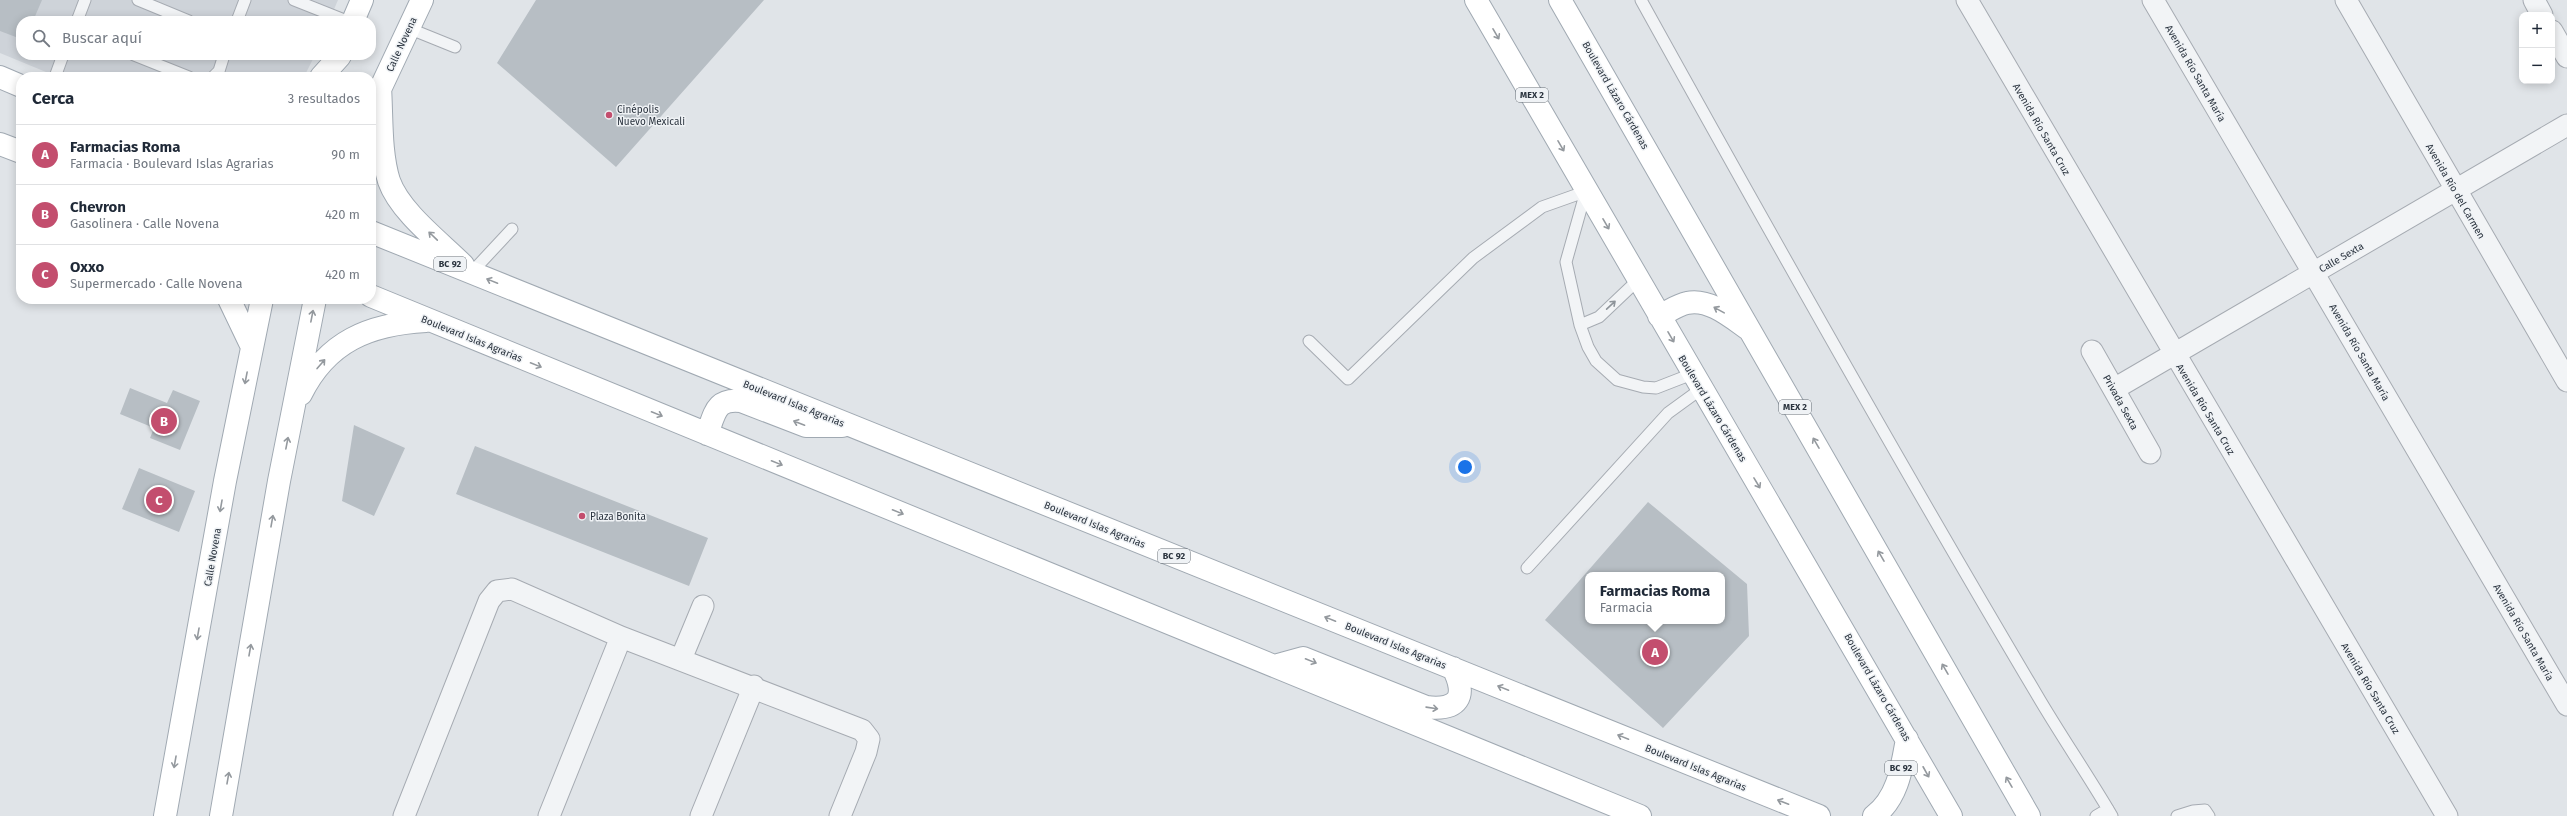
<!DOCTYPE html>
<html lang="es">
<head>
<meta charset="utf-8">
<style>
  body { margin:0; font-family:"Fira Sans",sans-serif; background:#f6f6f7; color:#1f2937 }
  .controls { position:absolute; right:12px; top:12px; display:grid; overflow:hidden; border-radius:8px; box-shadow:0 2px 10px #0003 }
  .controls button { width:36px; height:36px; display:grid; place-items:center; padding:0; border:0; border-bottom:1px solid #e0e1e3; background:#fff; color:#1f2937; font:20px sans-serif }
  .you { position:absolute; left:1465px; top:467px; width:14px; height:14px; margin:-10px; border:3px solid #fff; border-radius:50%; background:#1a73e8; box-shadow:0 0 0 6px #1a73e833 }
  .badge { display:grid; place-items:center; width:26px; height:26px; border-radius:50%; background:#c34e6e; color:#fff; font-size:13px; font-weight:700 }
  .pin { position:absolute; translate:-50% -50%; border:2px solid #fff; box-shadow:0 1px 4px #0006 }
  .popup { position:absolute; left:1585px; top:572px; width:140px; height:52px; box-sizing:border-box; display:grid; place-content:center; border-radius:8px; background:#fff; filter:drop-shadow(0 1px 3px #0005); font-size:13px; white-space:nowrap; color:#747a83 }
  .popup b { font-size:15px; color:#1f2937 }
  .popup::after { content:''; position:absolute; left:50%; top:100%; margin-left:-8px; border:8px solid transparent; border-top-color:#fff }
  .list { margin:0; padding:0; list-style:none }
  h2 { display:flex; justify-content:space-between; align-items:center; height:52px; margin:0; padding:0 16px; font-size:17px }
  h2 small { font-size:13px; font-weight:400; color:#747a83 }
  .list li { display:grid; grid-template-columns:26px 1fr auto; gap:12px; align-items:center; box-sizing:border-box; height:60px; padding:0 16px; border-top:1px solid #e0e1e3 }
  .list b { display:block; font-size:15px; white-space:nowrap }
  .list p { margin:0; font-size:13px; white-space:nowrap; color:#747a83 }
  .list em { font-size:13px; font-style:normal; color:#747a83 }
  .icon { flex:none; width:22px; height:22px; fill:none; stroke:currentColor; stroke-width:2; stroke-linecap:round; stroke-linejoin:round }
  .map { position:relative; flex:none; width:2567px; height:816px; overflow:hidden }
  .search { position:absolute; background:#fff; box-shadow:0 2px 10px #0003; left:16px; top:16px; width:360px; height:44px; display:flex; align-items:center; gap:10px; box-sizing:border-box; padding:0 14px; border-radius:16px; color:#747a83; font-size:15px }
  .panel { position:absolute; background:#fff; box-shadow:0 2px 10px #0003; left:16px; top:72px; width:360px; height:232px; border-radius:16px }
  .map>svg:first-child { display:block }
</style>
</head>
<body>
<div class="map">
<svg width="2567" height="816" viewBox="0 0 2567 816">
  <rect width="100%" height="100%" fill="#e0e4e8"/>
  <path fill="#ced3d9" d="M0 0H338L329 21H21V55H315L304 77H58L0 53Z"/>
  <path fill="#b7bec4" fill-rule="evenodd" d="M0 0H42L33 21H21V39L0 31Z
    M536 0H764L616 167 497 63Z
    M130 388 167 403 173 390 200 401 180 450 150 438 154 428 120 414Z
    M354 425 405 448 374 516 342 501Z
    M475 446 708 538 689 586 456 494Z
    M139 468 195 491 179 532 122 509Z
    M1648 502 1747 584 1749 636 1663 728 1545 620ZM1588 575H1722V621H1588Z"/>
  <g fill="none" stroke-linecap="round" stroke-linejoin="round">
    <defs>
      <path id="service" d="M138 0 189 21
        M294 0 347 21
        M1641 0C1770 233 1901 466 2037 695 2061 736 2088 775 2112 816
        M77 21 85 0
        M237 21 245 0
        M408 28 455 47
        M134 55 189 77
        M55 77 63 55
        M213 77 219 71 224 55
        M1586 191 1566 262 1580 325 1588 347 1596 361 1617 380 1643 387 1656 388 1692 374
        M471 273 512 229
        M1580 325 1599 317 1638 280
        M1309 341 1348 379 1473 258 1542 207 1587 191
        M1527 568 1668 413 1701 389
        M2096 816 2108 809
        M2177 816 2193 811 2205 810 2209 816"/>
      <path id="minor" d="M1967 0 2447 816
        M2153 0 2567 705
        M2346 0 2567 381
        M2534 0 2542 15
        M2552 31 2567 57
        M2092 351 2150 453
        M2114 389 2567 125
        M681 659 703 606
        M404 816 489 601 497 591 512 589 621 637 862 730 869 739 866 752 840 816
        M549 816 621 637
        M701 816 754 686"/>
      <path id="primary" d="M1476 0 1951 816
        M1560 0 2029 816
        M353 21 362 0
        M0 77 21 86
        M321 77 340 56
        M380 87C382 117 380 152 389 181 400 212 440 242 463 265
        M375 100 422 0
        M0 144 21 152
        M371 232 1819 816
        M371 296 1640 816
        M229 299 252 347
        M1659 316C1668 312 1677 305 1687 303 1709 298 1731 317 1748 329
        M301 394C327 341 370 324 426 321
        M707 434C715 414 715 398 741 401L806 426H842
        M1274 666 1303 658 1426 707C1458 711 1468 697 1453 668
        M165 816 225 481 262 299
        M221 816 279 481 315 299
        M1874 816C1898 798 1902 767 1907 739"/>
    </defs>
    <use href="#service" stroke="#a6abb2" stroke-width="13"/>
    <use href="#minor" stroke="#a6abb2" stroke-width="23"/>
    <use href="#primary" stroke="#a0a9b2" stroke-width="24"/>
    <use href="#service" stroke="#f2f4f6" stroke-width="11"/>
    <use href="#minor" stroke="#f2f4f6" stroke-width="21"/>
    <use href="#primary" stroke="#fff" stroke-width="22"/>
  </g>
  <defs><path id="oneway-shaft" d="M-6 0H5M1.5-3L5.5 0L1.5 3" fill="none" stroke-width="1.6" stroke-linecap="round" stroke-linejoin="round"/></defs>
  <g stroke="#94999e">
    <use href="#oneway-shaft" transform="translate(1496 34) rotate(60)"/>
    <use href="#oneway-shaft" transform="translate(1561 146) rotate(60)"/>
    <use href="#oneway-shaft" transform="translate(1606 224) rotate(60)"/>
    <use href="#oneway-shaft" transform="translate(433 236) rotate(-136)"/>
    <use href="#oneway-shaft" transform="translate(492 281) rotate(-158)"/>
    <use href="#oneway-shaft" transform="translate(1719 310) rotate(-151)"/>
    <use href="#oneway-shaft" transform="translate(312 316) rotate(-79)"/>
    <use href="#oneway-shaft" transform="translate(1671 337) rotate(60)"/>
    <use href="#oneway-shaft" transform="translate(321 364) rotate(-49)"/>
    <use href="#oneway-shaft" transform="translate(536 365) rotate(22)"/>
    <use href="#oneway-shaft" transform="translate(246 378) rotate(101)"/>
    <use href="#oneway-shaft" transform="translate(657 414) rotate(22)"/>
    <use href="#oneway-shaft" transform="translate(799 423) rotate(-159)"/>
    <use href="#oneway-shaft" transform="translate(287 443) rotate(-79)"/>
    <use href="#oneway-shaft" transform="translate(1816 443) rotate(-120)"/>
    <use href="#oneway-shaft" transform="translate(777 463) rotate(22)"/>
    <use href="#oneway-shaft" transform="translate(1757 483) rotate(59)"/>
    <use href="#oneway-shaft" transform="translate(221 506) rotate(100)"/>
    <use href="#oneway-shaft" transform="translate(898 512) rotate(22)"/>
    <use href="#oneway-shaft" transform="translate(272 521) rotate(-80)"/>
    <use href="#oneway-shaft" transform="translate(1881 556) rotate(-120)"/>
    <use href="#oneway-shaft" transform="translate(1330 619) rotate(-158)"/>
    <use href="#oneway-shaft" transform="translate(198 634) rotate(100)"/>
    <use href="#oneway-shaft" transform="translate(250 650) rotate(-80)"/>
    <use href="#oneway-shaft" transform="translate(1311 661) rotate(22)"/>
    <use href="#oneway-shaft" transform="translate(1945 669) rotate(-120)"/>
    <use href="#oneway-shaft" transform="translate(1503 688) rotate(-158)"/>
    <use href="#oneway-shaft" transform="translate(1432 708) rotate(8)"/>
    <use href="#oneway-shaft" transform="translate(1623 737) rotate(-158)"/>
    <use href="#oneway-shaft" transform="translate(175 762) rotate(100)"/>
    <use href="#oneway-shaft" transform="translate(1926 772) rotate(61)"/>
    <use href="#oneway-shaft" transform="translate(228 778) rotate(-80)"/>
    <use href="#oneway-shaft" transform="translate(2009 782) rotate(-120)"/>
    <use href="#oneway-shaft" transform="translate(1783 802) rotate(-159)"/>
  </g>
  <use stroke="#8e949a" href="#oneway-shaft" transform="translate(1611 305) rotate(-43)"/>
  <g fill="#c34e6e" stroke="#eff2f5" stroke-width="1.5">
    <circle cx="609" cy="115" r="4"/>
    <circle cx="582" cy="516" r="4"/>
  </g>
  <g text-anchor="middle" stroke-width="3" stroke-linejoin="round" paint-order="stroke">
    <g fill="#eff2f5" stroke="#656c75" stroke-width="1">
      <rect x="1516" y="88" width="32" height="14" rx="3"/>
      <rect x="434" y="257" width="32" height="14" rx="3"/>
      <rect x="1779" y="400" width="32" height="14" rx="3"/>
      <rect x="1158" y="549" width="32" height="14" rx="3"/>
      <rect x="1885" y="761" width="32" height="14" rx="3"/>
    </g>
    <g font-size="9" font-weight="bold" fill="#2a333e">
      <text x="1532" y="98">MEX 2</text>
      <text x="450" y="267">BC 92</text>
      <text x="1795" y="410">MEX 2</text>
      <text x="1174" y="559">BC 92</text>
      <text x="1901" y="771">BC 92</text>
    </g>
    <g font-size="10" fill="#2a333e" stroke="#eff2f5">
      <text transform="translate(401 44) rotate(-65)" y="4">Calle Novena</text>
      <text transform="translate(2196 73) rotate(60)" y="4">Avenida Río Santa María</text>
      <text transform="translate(1616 95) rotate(60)" y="4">Boulevard Lázaro Cárdenas</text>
      <text transform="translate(2042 129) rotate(60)" y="4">Avenida Río Santa Cruz</text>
      <text transform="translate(2456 191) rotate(60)" y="4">Avenida Río del Carmen</text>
      <text transform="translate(2341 257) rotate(-30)" y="4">Calle Sexta</text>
      <text transform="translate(472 338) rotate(22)" y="4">Boulevard Islas Agrarias</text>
      <text transform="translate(2360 352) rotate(60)" y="4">Avenida Río Santa María</text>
      <text transform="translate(2121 402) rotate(61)" y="4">Privada Sexta</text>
      <text transform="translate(794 403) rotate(22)" y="4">Boulevard Islas Agrarias</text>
      <text transform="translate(1713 408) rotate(59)" y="4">Boulevard Lázaro Cárdenas</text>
      <text transform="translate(2206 409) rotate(59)" y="4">Avenida Río Santa Cruz</text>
      <text transform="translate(1095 524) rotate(22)" y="4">Boulevard Islas Agrarias</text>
      <text transform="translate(212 557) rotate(-80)" y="4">Calle Novena</text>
      <text transform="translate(2524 632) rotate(60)" y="4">Avenida Río Santa María</text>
      <text transform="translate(1396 645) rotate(22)" y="4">Boulevard Islas Agrarias</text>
      <text transform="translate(1878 687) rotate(60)" y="4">Boulevard Lázaro Cárdenas</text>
      <text transform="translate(2371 688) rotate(59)" y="4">Avenida Río Santa Cruz</text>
      <text transform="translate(1696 767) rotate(22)" y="4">Boulevard Islas Agrarias</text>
    </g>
    <g font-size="10" fill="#2a333e" stroke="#eff2f5" text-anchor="start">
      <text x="617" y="113">Cinépolis<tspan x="617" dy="12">Nuevo Mexicali</tspan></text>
      <text x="590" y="520">Plaza Bonita</text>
    </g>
  </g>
</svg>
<div class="controls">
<button>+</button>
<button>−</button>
</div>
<div class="you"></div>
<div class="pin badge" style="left:1655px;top:652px">A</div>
<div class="popup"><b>Farmacias Roma</b>Farmacia</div>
<div class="pin badge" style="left:164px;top:421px">B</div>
<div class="pin badge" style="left:159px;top:500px">C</div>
<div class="search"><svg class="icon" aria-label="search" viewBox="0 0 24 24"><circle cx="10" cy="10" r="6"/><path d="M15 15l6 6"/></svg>Buscar aquí</div>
<section class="panel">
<h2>Cerca<small>3 resultados</small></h2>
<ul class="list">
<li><span class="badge">A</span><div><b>Farmacias Roma</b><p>Farmacia · Boulevard Islas Agrarias</p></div><em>90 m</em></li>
<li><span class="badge">B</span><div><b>Chevron</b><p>Gasolinera · Calle Novena</p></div><em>420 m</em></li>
<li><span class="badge">C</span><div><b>Oxxo</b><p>Supermercado · Calle Novena</p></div><em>420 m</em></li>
</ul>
</section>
</div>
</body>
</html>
